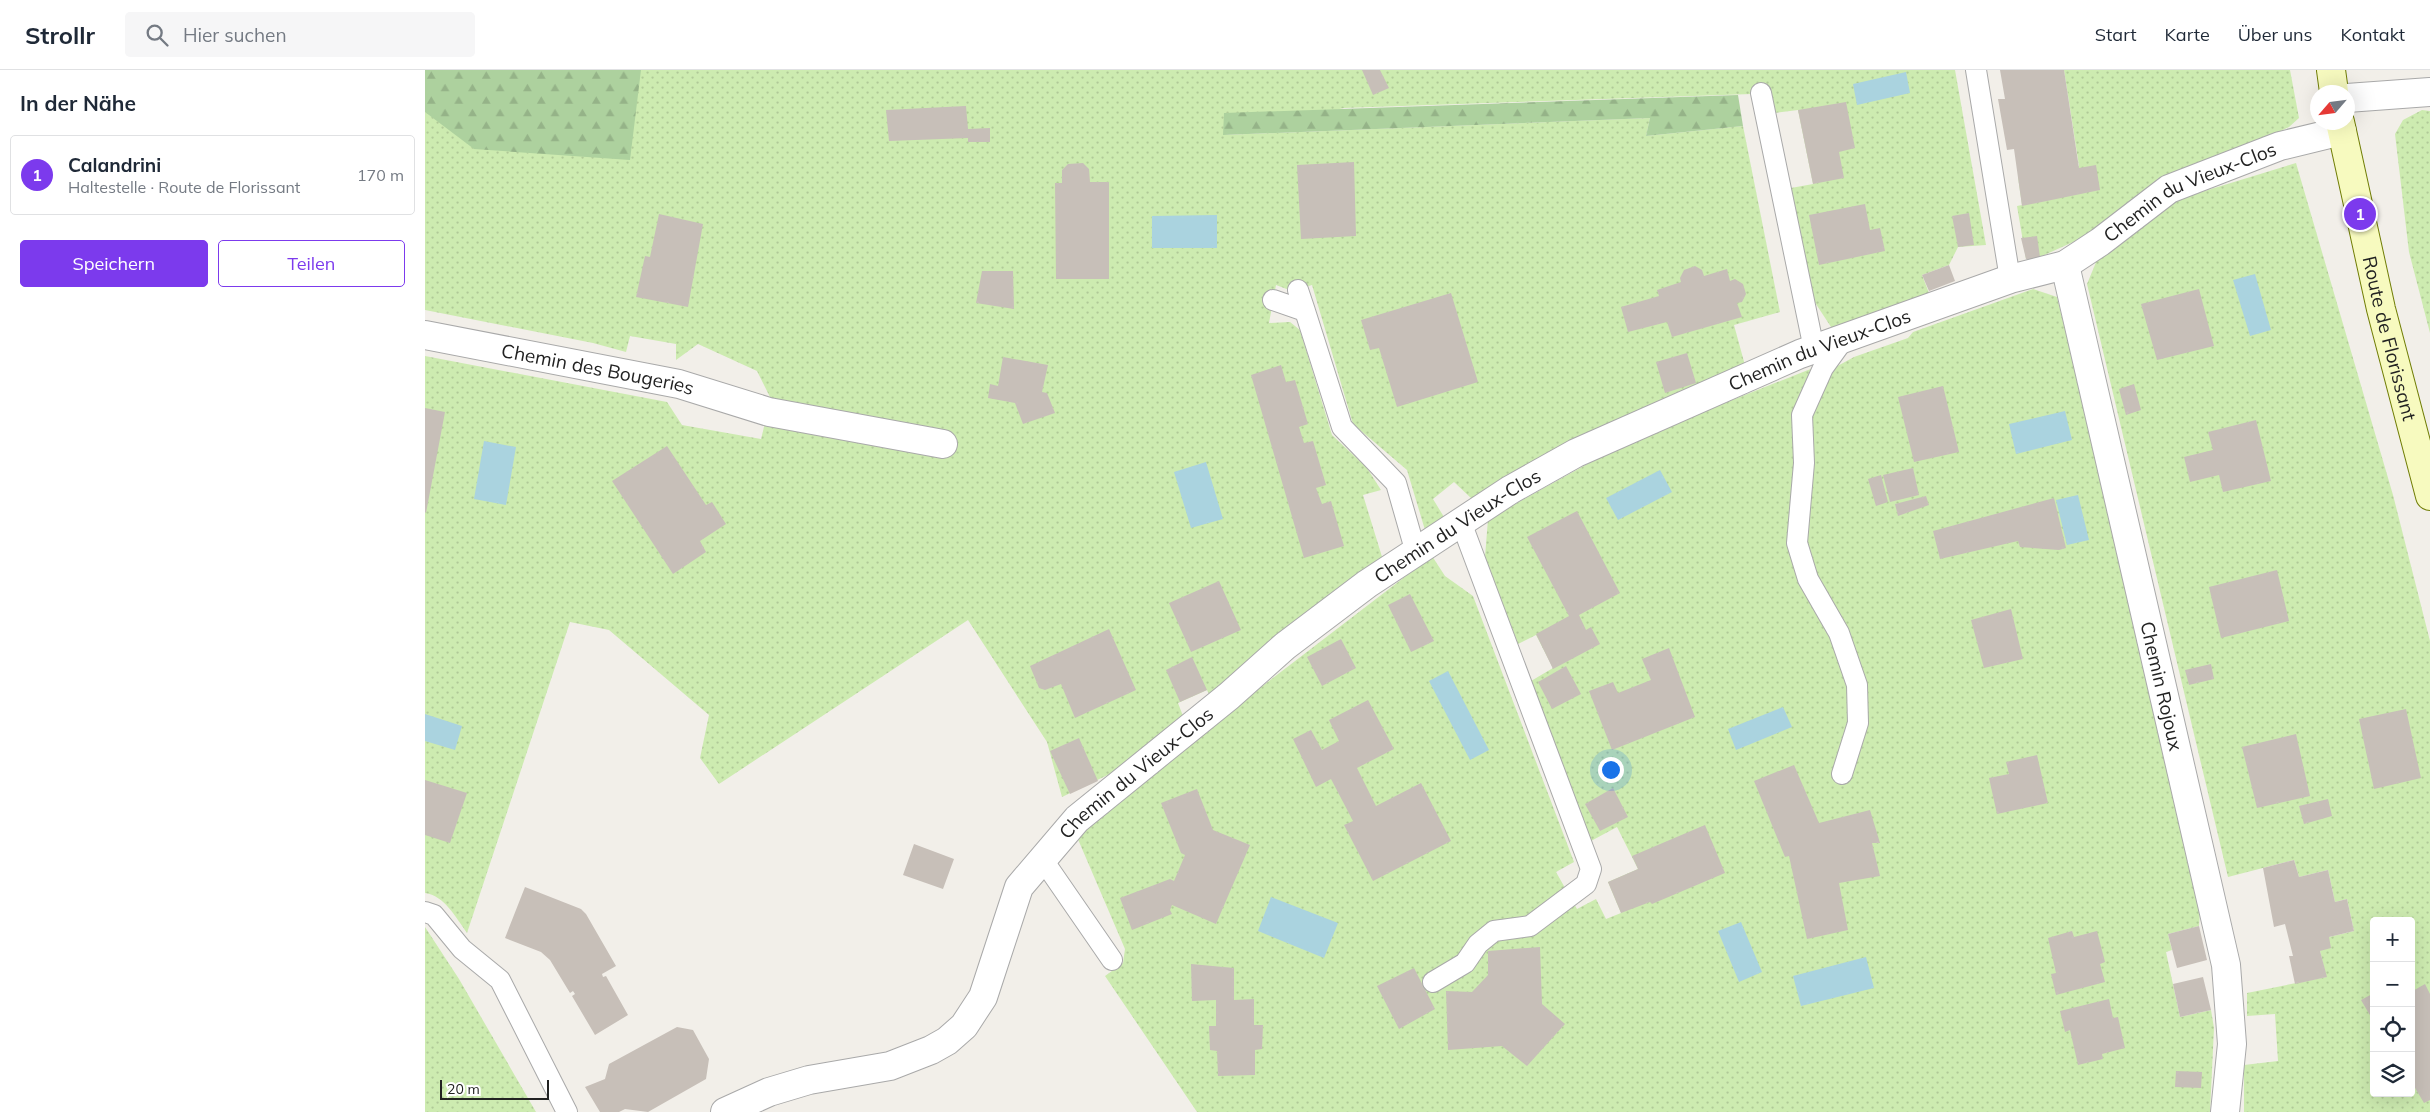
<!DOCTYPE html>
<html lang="de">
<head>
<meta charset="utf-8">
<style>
  body { margin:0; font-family:Mulish,sans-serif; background:#f6f6f7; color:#1f2937 }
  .controls { position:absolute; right:15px; bottom:15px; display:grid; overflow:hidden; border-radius:5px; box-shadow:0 5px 20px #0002 }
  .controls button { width:45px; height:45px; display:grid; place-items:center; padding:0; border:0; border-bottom:1px solid #e0e1e3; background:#fff; color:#1f2937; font:25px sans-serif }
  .compass { position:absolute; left:1885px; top:15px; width:45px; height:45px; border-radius:50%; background:#fff; box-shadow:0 5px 20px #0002; rotate:242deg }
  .scale { position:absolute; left:15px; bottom:12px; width:109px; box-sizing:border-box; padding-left:5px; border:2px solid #222; border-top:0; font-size:14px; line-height:18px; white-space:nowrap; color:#222; -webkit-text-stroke:4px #fff; paint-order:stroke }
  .you { position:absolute; left:1185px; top:699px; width:18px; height:18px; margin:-12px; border:4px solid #fff; border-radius:50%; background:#1a73e8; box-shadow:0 0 0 8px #1a73e833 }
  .badge { display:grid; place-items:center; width:32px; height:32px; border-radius:50%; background:#7c3aed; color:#fff; font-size:16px; font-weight:700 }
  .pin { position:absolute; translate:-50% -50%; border:2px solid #fff; box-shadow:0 1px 5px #0006 }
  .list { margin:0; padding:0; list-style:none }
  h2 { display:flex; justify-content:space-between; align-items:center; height:65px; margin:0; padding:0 20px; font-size:21px }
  h2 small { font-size:16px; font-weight:400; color:#747a83 }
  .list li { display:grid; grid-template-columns:32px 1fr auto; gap:15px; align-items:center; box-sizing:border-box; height:80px; margin:0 10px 10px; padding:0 10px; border:1px solid #e0e1e3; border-radius:5px }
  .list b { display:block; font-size:19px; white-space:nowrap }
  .list p { margin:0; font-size:16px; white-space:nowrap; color:#747a83 }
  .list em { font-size:16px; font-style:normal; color:#747a83 }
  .actions { display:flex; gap:10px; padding:15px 20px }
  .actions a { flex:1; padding:11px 0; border:1px solid #7c3aed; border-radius:5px; text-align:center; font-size:18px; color:#7c3aed }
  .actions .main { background:#7c3aed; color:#fff }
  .icon { flex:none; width:28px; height:28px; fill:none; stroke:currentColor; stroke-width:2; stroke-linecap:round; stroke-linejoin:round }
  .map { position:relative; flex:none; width:2005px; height:1042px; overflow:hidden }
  header { display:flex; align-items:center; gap:30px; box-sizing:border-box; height:70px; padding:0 25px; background:#fff; border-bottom:1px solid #e0e1e3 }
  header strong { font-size:24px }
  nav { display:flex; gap:28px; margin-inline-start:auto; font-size:18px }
  .search { width:350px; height:45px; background:#f6f6f7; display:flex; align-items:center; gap:12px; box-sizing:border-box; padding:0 18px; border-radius:5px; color:#747a83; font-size:19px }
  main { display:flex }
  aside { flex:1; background:#fff }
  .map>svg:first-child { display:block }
</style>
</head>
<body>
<header>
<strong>Strollr</strong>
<div class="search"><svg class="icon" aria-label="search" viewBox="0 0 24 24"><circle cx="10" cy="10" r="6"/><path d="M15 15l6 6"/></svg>Hier suchen</div>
<nav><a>Start</a><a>Karte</a><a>Über uns</a><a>Kontakt</a></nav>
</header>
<main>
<aside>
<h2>In der Nähe<small></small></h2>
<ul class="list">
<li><span class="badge">1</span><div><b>Calandrini</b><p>Haltestelle · Route de Florissant</p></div><em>170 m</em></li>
</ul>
<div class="actions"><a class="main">Speichern</a><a>Teilen</a></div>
</aside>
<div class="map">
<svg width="2005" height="1042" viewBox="0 0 2005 1042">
  <defs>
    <pattern id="grass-dots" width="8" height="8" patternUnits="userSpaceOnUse" patternTransform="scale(1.25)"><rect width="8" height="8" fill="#cdebb0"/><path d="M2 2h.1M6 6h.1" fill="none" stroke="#b0c997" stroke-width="1.8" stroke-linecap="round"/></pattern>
    <pattern id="forest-firs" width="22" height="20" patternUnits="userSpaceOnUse" patternTransform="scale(1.25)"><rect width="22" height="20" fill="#add19e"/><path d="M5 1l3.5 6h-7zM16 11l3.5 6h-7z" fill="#95b388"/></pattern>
  </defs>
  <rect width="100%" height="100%" fill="#f2efe9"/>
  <path fill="url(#grass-dots)" fill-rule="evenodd" d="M0 0H1530L1561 175 1533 177 1524 195 1497 205 1506 228 1408 260 1387 228 1366 118 1388 114 1373 40 1350 43 1327 24 919 38 799 65 1225 48 1221 66 1318 56 1355 242 1309 255 1321 299 1047 429 1029 412 1008 429 1019 447 1000 460 982 400 928 354 887 215 867 221 851 215 844 253 865 252 875 260 907 365 942 398 956 420 938 425 958 490 853 567 784 624 782 620 753 633 758 646 689 702 637 727 622 672 543 550 294 714 275 688 284 645 184 560 145 552 42 863C32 849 19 825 0 823V286L242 332 257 355 336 369 346 329 332 301 273 274 251 290V274L205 266 201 282 168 273 0 240Z
    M1639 0H1865L1874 48 1864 57 1811 82 1729 113 1666 164 1606 191 1601 189 1592 136 1597 135 1593 107 1654 96Z
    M1997 40 2005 41V263L1984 182 1970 64 1978 50Z
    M1871 93 1968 425 2005 571V1042H1819V995L1853 991 1850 944 1822 946V923L1901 907 1895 881 1904 867 1929 861 1922 829 1910 832 1903 800 1874 807 1869 790 1803 807 1662 214 1674 185 1737 134ZM1949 851H1986V1023H1949Z
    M1608 219 1632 227 1671 384 1775 841 1774 856 1743 864 1747 880 1741 882 1755 947 1786 940 1789 958 1785 1042H772L680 906 698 893 700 879 652 767 809 638 1007 486 1020 506 1048 526 1149 792 1131 802 1152 839 1171 829 1181 849 1196 843 1183 812 1213 799 1192 757 1166 771 1106 611 1128 598 1111 565 1093 574 1060 487 1063 449 1204 371 1388 298 1407 299 1429 287 1483 268 1488 262Z
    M0 857 34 909 111 1042H0Z"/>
  <path fill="url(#forest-firs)" d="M0 0H216L205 90 49 79 0 42Z
    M1313 25 1318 56 1221 66 1225 48 798 65 799 43Z"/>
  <path fill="#aad3df" d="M1481 2 1485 23 1432 35 1428 14Z
    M792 145V178H727V146Z
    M1830 204 1846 260 1825 266 1808 210Z
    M1640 341 1647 370 1591 384 1584 354Z
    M59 371 91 377 81 435 49 429Z
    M781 392 798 449 766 458 749 402Z
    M1235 400 1247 422 1193 450 1181 428Z
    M1653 425 1664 470 1642 475 1631 430Z
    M1023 601 1064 680 1045 690 1004 611Z
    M1358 637 1367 657 1311 680 1303 659Z
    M0 644 37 656 30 680 0 671Z
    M846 827 913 853 899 888 833 861Z
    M1316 852 1337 902 1314 912 1293 861Z
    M1441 887 1449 918 1376 936 1368 906Z"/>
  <path fill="#c7bfb8" d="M937 0H955L964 18 948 25Z
    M1575 0H1639L1654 98 1671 95 1675 120 1597 136 1589 79 1582 80 1573 29H1580Z
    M1421 32 1430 78 1414 82 1419 108 1388 114 1373 40Z
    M541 36 543 59 565 58V72H543V68L464 71 461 40Z
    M929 92 931 166 876 169 872 95Z
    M658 93 664 99 665 112H684V209H631L630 113H637V100L643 94Z
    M1440 134 1445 160 1455 158 1460 181 1394 195 1384 145Z
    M1544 143 1549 175 1533 177 1527 146Z
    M234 144 278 154 263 237 211 227 220 186 225 187Z
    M1612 166 1615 187 1606 191 1601 189 1596 168Z
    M1524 195 1530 211 1504 221 1497 205Z
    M1270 196 1277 200 1279 206 1302 199 1305 211 1310 209 1318 214 1321 224 1317 232 1312 233 1317 247 1247 267 1242 252 1203 262 1196 237 1234 226 1232 220 1256 212 1255 208 1259 200Z
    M557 201H588L589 239 551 233Z
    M1774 219 1789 276 1732 290 1716 234Z
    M1026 223 1053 312 972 337 954 278 945 280 936 250Z
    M1262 283 1271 313 1240 323 1231 292Z
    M578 287 623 295 617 322 622 323 630 343 598 354 590 333 563 328 565 314 573 316Z
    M856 295 861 312 870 310 883 354 874 357 879 373 888 371 901 415 891 418 897 434 906 431 919 476 879 488 826 305Z
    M1709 314 1716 340 1701 345 1694 319Z
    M1518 316 1534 382 1489 392 1473 327Z
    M0 338 20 342 1 443 0 442Z
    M1831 350 1846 411 1798 422 1794 405 1765 412 1759 387 1788 380 1783 362Z
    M242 376 281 435 287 432 301 454 275 471 281 482 248 504 187 411Z
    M1488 398 1494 425 1465 432 1458 405Z
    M1456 405 1463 432 1451 436 1443 409Z
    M1501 426 1504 435 1473 446 1470 434Z
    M1629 428 1641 478 1634 480 1595 477 1593 471 1515 489 1508 461Z
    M1152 441 1195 523 1154 545 1161 560 1166 557 1175 574 1128 599 1111 564 1144 546 1102 467Z
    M1852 500 1864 551 1796 568 1784 517Z
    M794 511 816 560 766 582 744 533Z
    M985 524 1009 571 986 582 963 535Z
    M1586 539 1598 589 1559 598 1546 550Z
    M684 559 711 620 650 648 636 614 620 620 614 618 605 596Z
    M916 569 931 598 897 616 882 587Z
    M1244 578 1270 647 1187 680 1164 621 1188 612 1193 623 1226 610 1217 589Z
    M767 587 782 620 755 632 741 600Z
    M1786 594 1789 609 1764 615 1760 600Z
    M1141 596 1156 624 1127 639 1113 612Z
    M943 630 969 679 932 698 951 736 996 713 1026 771 948 811 919 755 928 751 906 709 891 717 868 669 886 660 897 680 914 671 904 650Z
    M1981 639 1996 708 1949 719 1934 649Z
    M1871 664 1885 726 1832 738 1817 677Z
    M654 668 673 711 645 724 625 681Z
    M1612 685 1623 733 1572 744 1564 708 1584 704 1581 692Z
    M1369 695 1394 753 1445 740 1455 773H1447L1455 806 1414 813 1423 860 1382 869 1364 786 1360 787 1329 711Z
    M0 710 42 723 25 773 0 765Z
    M1188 718 1203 747 1175 761 1160 734Z
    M772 719 788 760 825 775 791 854 747 835 745 840 747 844 707 860 695 828 745 809 749 811 760 785 756 783 736 733Z
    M1903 729 1907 746 1879 754 1874 736Z
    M1280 755 1300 803 1227 834 1225 832 1196 843 1183 812 1213 799 1207 786Z
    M489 774 529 789 518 819 478 805Z
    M1869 790 1874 807 1903 800 1910 832 1922 829 1929 861 1904 867 1906 878 1895 881 1902 907 1870 914 1864 886H1868L1860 854 1849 857 1838 798Z
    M100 817 156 839 161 844 191 896 177 904 178 907 181 906 203 945 170 965 147 926 150 924 148 921 145 923 125 890 116 882 80 868Z
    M1774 856 1782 890 1752 898 1743 864Z
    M1647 861 1649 867 1672 861 1680 892 1675 894 1680 912 1631 925 1626 904 1631 903 1623 868Z
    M1115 877 1117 934 1140 954 1102 996 1077 976 1023 980 1021 921 1047 922 1063 905V881Z
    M766 894 809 898V930L829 929V955H838L837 979 830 980V1005L793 1006 792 981 785 980 784 956H791V930L767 931Z
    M989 898 1010 939 974 959 952 916Z
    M1778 907 1786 940 1755 947 1748 914Z
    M2000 914 2005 924V1030L1999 1033 1986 1011 1989 1006 1986 1001V922Z
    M1949 923V952L1936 930Z
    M1684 929 1688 948 1693 947 1700 978 1677 984 1678 989 1653 995 1645 960 1640 962 1635 941Z
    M252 957 268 960 284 989 281 1009 223 1042 200 1039 194 1042H175L160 1017 180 1009 184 994Z
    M1751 1001 1777 1002 1776 1018 1750 1017Z"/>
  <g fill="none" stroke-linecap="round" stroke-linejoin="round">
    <defs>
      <path id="lane" d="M1551 0 1585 209
        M1336 23 1389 279
        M873 220 880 241
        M848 230 880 241 917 357 971 413 991 483
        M1417 704 1433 653 1432 615 1414 563 1383 509 1372 473 1379 393 1377 345 1398 298 1419 269
        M618 790 687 890
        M0 842 9 845 37 879 75 910 142 1042
        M1008 912 1040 893 1053 874 1069 861 1105 856 1161 814 1166 799 1036 452"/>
      <g id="street">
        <path d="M1922 28 2005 22"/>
        <path id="s1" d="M1640 195 1801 895 1807 974 1800 1042"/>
        <path id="s2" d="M0 265 254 314 344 342 518 374"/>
        <path id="s3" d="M300 1042 344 1022 384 1010 465 996 506 980 522 971 539 956 558 927 594 817 652 749 804 626 860 576 942 514 1085 420 1151 383 1375 284 1585 209 1640 195 1675 172 1744 119 1855 76 1917 61"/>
      </g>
      <g id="secondary">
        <path d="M1906 0 1909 22"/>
        <path id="s4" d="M1915 52 1956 239 2005 426"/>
      </g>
    </defs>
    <use href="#lane" stroke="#a9a9a9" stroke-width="22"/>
    <use href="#street" stroke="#a9a9a9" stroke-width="30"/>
    <use href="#secondary" stroke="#707d05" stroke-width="30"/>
    <use href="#lane" stroke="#fff" stroke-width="20"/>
    <use href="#street" stroke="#fff" stroke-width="28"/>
    <use href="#secondary" stroke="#f7fabf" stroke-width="28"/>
  </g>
  <g text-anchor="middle" stroke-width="4.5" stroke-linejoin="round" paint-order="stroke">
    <g font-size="19" fill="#222" stroke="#fff">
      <text dy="7" stroke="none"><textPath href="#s3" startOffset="1788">Chemin du Vieux-Clos</textPath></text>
      <text dy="7" stroke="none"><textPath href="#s4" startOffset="222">Route de Florissant</textPath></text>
      <text dy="7" stroke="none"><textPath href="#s3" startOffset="1382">Chemin du Vieux-Clos</textPath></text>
      <text dy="7" stroke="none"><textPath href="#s2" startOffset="176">Chemin des Bougeries</textPath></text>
      <text dy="7" stroke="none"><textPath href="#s3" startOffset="978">Chemin du Vieux-Clos</textPath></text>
      <text dy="7" stroke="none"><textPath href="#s1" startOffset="432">Chemin Rojoux</textPath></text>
      <text dy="7" stroke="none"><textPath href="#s3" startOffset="572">Chemin du Vieux-Clos</textPath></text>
    </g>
  </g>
</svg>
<div class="controls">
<button>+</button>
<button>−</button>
<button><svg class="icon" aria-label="locate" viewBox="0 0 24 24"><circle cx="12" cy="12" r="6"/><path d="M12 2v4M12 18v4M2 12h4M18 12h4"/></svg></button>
<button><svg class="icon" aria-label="layers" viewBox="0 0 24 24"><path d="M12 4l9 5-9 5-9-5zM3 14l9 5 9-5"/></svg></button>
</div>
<svg class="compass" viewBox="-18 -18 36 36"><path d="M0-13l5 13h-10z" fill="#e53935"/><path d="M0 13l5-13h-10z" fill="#747a83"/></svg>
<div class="scale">20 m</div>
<div class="you"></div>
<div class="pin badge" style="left:1935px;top:144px">1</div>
</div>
</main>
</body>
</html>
